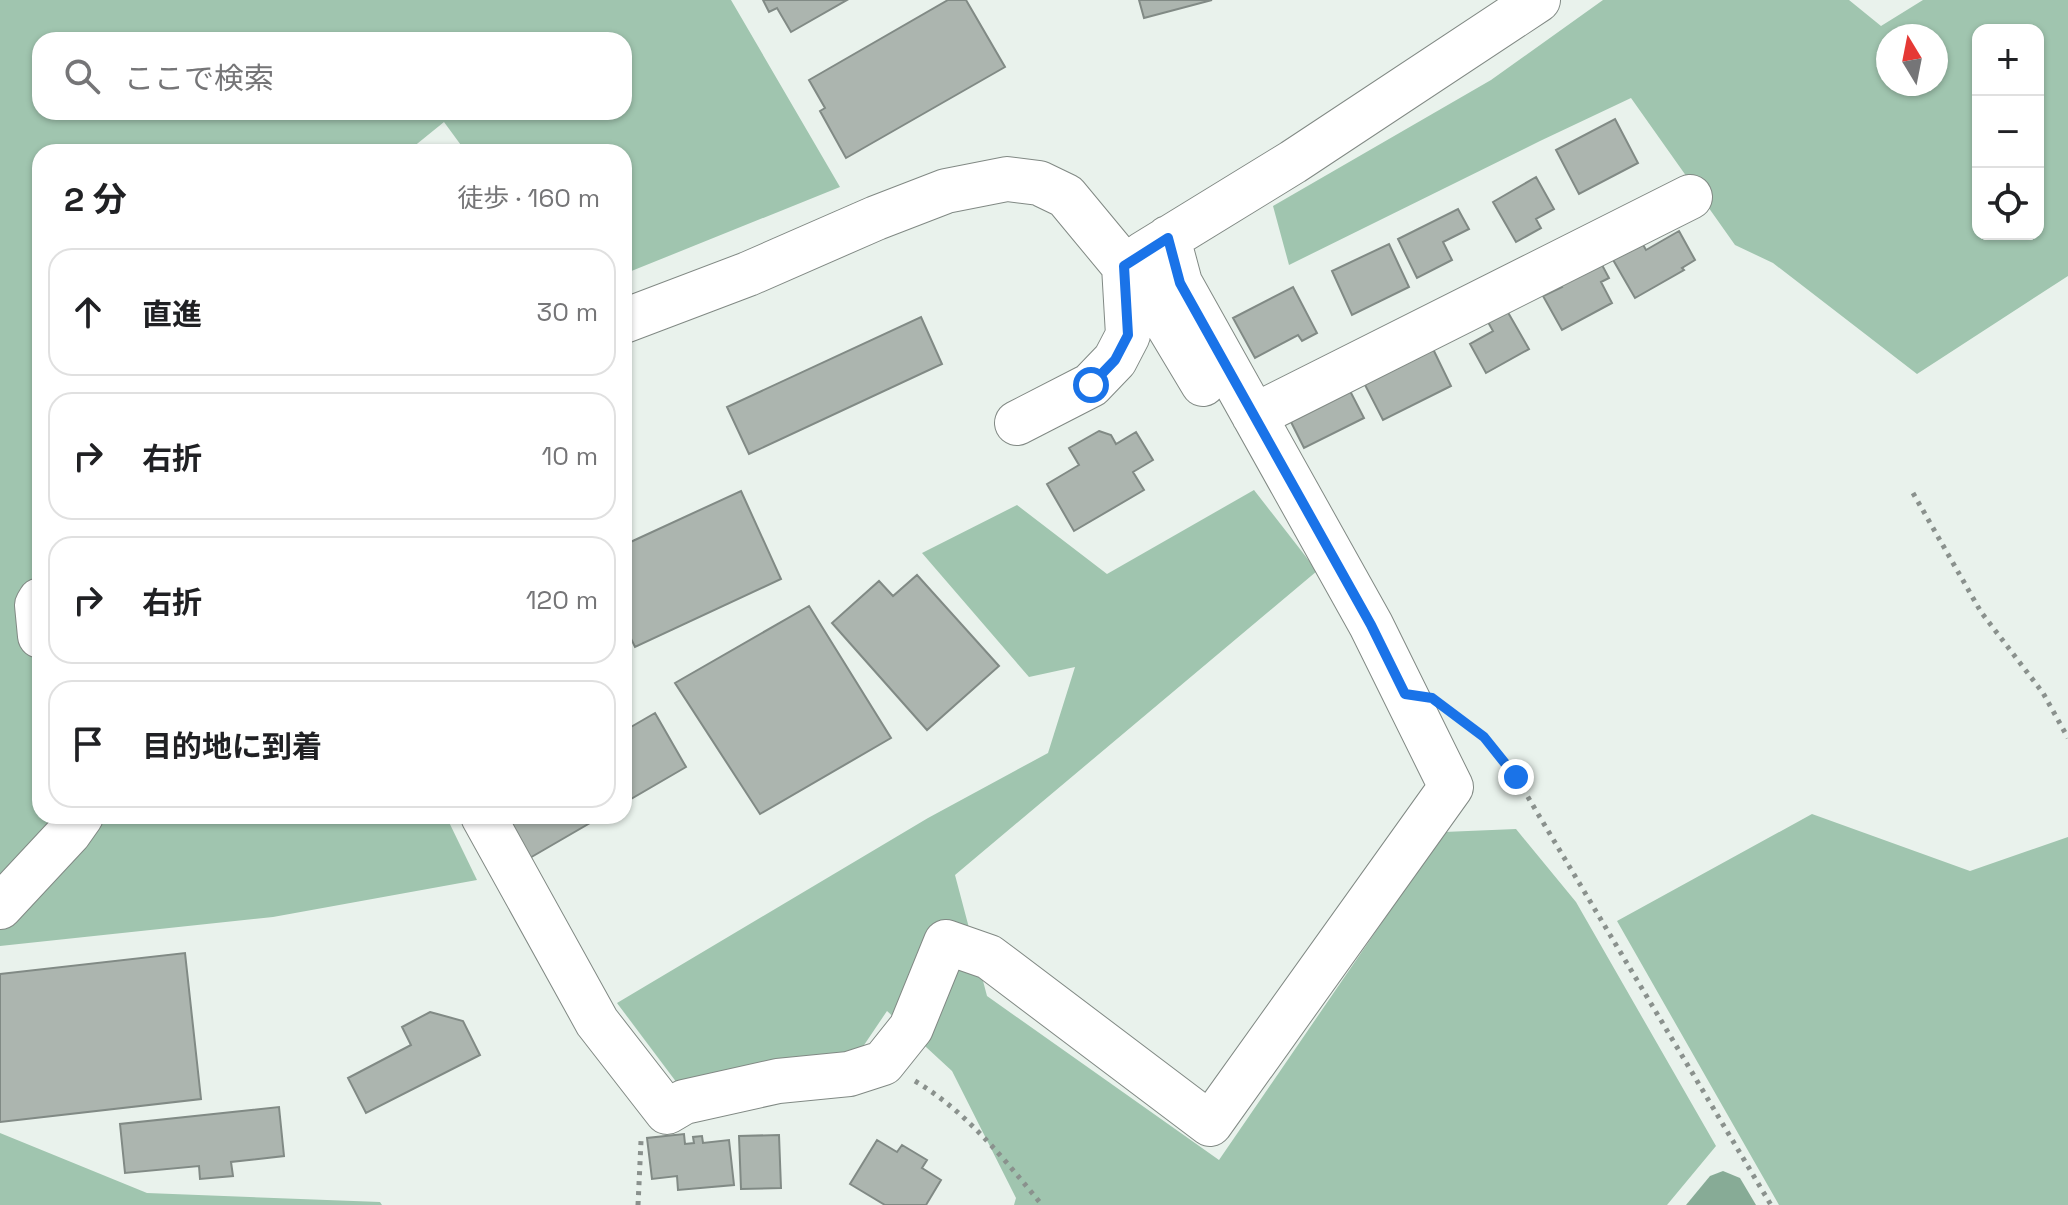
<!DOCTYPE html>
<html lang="ja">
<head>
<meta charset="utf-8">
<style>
  body { margin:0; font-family:"Space Grotesk","Noto Sans JP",sans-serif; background:#f2f2f2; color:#202124 }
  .controls { position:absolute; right:24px; top:24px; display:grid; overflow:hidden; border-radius:16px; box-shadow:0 2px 6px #0004 }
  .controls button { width:72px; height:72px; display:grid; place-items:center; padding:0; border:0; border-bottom:2px solid #e0e0e0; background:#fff; color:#202124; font:40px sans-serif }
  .compass { position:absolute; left:1876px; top:24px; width:72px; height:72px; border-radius:50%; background:#fff; box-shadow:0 2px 6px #0004; rotate:350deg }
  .stop { position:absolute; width:24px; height:24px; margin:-18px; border:6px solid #1a73e8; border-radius:50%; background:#fff }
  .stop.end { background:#1a73e8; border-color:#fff; box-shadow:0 2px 8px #0008 }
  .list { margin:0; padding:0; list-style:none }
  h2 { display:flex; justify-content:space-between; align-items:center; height:104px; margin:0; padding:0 32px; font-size:34px }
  h2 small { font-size:26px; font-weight:400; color:#757577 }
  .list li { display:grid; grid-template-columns:52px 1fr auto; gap:24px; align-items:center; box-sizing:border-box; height:128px; margin:0 16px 16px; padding:0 16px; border:2px solid #e0e0e0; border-radius:24px }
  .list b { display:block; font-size:30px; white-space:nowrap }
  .list em { font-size:26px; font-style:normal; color:#757577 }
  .icon { flex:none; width:44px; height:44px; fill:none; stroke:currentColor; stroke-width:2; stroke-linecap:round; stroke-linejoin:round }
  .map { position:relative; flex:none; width:2068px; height:1205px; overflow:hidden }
  .search { position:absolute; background:#fff; box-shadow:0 2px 6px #0004; left:32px; top:32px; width:600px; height:88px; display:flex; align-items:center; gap:20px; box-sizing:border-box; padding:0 28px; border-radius:24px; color:#757577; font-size:30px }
  .panel { position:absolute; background:#fff; box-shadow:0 2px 6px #0004; left:32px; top:144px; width:600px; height:680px; border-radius:24px }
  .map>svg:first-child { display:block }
</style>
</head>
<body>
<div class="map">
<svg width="2068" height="1205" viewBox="0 0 2068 1205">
  <rect width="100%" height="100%" fill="#e9f2ec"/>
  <path fill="#a0c5af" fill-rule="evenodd" d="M0 0H731L840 187 624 274V152H466L444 122 407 152H40V557L18 616 40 661V816H446L477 880 273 917 0 946ZM40 40H624V112H40Z
    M1603 0H1849L1881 26 1923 0H2068V276L1917 374 1773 263 1735 245 1631 98 1540 141 1289 265 1273 206 1491 80ZM1978 30H2038V234H1978ZM1888 36H1936V84H1888Z
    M1254 490 1317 571 955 875 987 996 1219 1160 1444 832 1516 829 1576 902 1716 1146 1667 1205H1014L1016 1198 952 1071 887 1011 860 1051 677 1083 617 1003 928 818 1048 753 1075 667 1029 677 922 553 1017 505 1107 574Z
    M1812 814 1970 871 2068 837V1205H1779L1617 921Z
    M0 1133 147 1193 380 1202 382 1205H0Z"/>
  <path fill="#87ab96" d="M1723 1171 1740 1178 1756 1205H1686L1710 1176Z"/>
  <path fill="#acb5af" stroke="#818a85" stroke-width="2" d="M763 0H847L791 32 777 8 769 12Z
    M948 0H966L1005 67 846 158 820 111 825 108 809 80Z
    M1139 0H1212L1144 18Z
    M1615 119 1638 163 1579 194 1556 150Z
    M1536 177 1554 209 1536 219 1541 228 1516 242 1493 202Z
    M1458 209 1469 229 1443 242 1452 260 1417 278 1398 239Z
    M1679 231 1695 260 1682 268 1684 270 1635 298 1612 258 1641 241 1646 250Z
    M1389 244 1409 287 1352 315 1332 271Z
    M1594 250 1609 278 1601 282 1612 303 1562 330 1543 296 1562 287 1553 272Z
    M1293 287 1317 333 1302 341 1298 335 1255 358 1233 318Z
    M1502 302 1529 349 1486 373 1470 344 1493 331 1483 313Z
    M921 317 942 364 749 454 727 407Z
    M1433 349 1451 386 1383 420 1364 383Z
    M1349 389 1364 418 1304 448 1284 408Z
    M1099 431 1111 435 1116 444 1136 432 1153 460 1133 472 1144 490 1074 531 1047 484 1079 465 1069 448Z
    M741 491 781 579 635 647 624 624V545Z
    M917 575 999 666 927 730 832 623 879 581 893 596Z
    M809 606 891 738 760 814 675 683Z
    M655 713 686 767 624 803V731Z
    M487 816H602L516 866Z
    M185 953 201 1099 0 1122V974Z
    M430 1012 463 1021 480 1055 366 1113 348 1078 411 1045 402 1027Z
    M279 1107 284 1156 231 1162 233 1176 200 1179 199 1166 125 1173 120 1124Z
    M684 1134 685 1144 694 1143 693 1137 702 1136 703 1143 729 1140 734 1185 678 1190 677 1176 652 1179 647 1138Z
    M779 1135 781 1188 741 1189 739 1136Z
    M877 1140 897 1152 902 1145 927 1160 922 1168 941 1180 926 1205H885L850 1184Z"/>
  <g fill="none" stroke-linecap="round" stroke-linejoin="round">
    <defs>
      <path id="minor" d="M1143 254 1293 162 1538 0
        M624 321 748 274 876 218 946 191 1007 179 1039 183 1066 196 1124 266 1167 324 1203 384
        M1254 416 1690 197
        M1017 423 1091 385 1115 360 1128 335 1124 266
        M40 600 37 605 40 636
        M483 816 597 1022 667 1112 684 1102 778 1081 849 1074 883 1063 911 1028 946 942 989 957 1210 1124 1451 787 1371 625 1180 283 1168 238
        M0 907 69 833 81 816"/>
    </defs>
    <use href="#minor" stroke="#818984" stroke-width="46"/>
    <path stroke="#8a918d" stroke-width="5" stroke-dasharray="4 6" stroke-linecap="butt" d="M1913 493 1981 612 2043 693 2068 738
      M1463 722 1484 737 1516 777 1771 1205
      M915 1081C967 1112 1004 1159 1042 1205
      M638 1205 641 1141"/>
    <use href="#minor" stroke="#fff" stroke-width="44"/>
  </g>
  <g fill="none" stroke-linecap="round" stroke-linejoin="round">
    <path stroke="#1a73e8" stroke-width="10" d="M1091 385 1115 360 1128 335 1124 266 1168 238 1180 283 1371 625 1405 694 1432 698 1484 737 1516 777"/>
  </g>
</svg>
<div class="controls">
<button>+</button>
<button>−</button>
<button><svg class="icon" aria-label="locate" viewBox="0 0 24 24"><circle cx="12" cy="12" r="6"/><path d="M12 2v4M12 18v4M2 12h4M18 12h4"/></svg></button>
</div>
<svg class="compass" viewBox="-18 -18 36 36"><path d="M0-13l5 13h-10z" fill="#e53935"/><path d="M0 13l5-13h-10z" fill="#757577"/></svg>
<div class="stop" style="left:1091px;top:385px"></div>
<div class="stop end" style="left:1516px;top:777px"></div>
<div class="search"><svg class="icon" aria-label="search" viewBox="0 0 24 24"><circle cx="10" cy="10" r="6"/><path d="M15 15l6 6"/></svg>ここで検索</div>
<section class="panel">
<h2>2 分<small>徒歩 · 160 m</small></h2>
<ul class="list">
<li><svg class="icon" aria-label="ahead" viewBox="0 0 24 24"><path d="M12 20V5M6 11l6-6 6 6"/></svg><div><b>直進</b></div><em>30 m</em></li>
<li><svg class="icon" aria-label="right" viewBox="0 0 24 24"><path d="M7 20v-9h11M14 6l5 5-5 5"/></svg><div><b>右折</b></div><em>10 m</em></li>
<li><svg class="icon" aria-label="right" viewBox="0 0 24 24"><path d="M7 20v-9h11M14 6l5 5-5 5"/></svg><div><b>右折</b></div><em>120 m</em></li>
<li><svg class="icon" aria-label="arrive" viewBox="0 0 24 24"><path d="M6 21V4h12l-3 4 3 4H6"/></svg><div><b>目的地に到着</b></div></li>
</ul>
</section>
</div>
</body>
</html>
